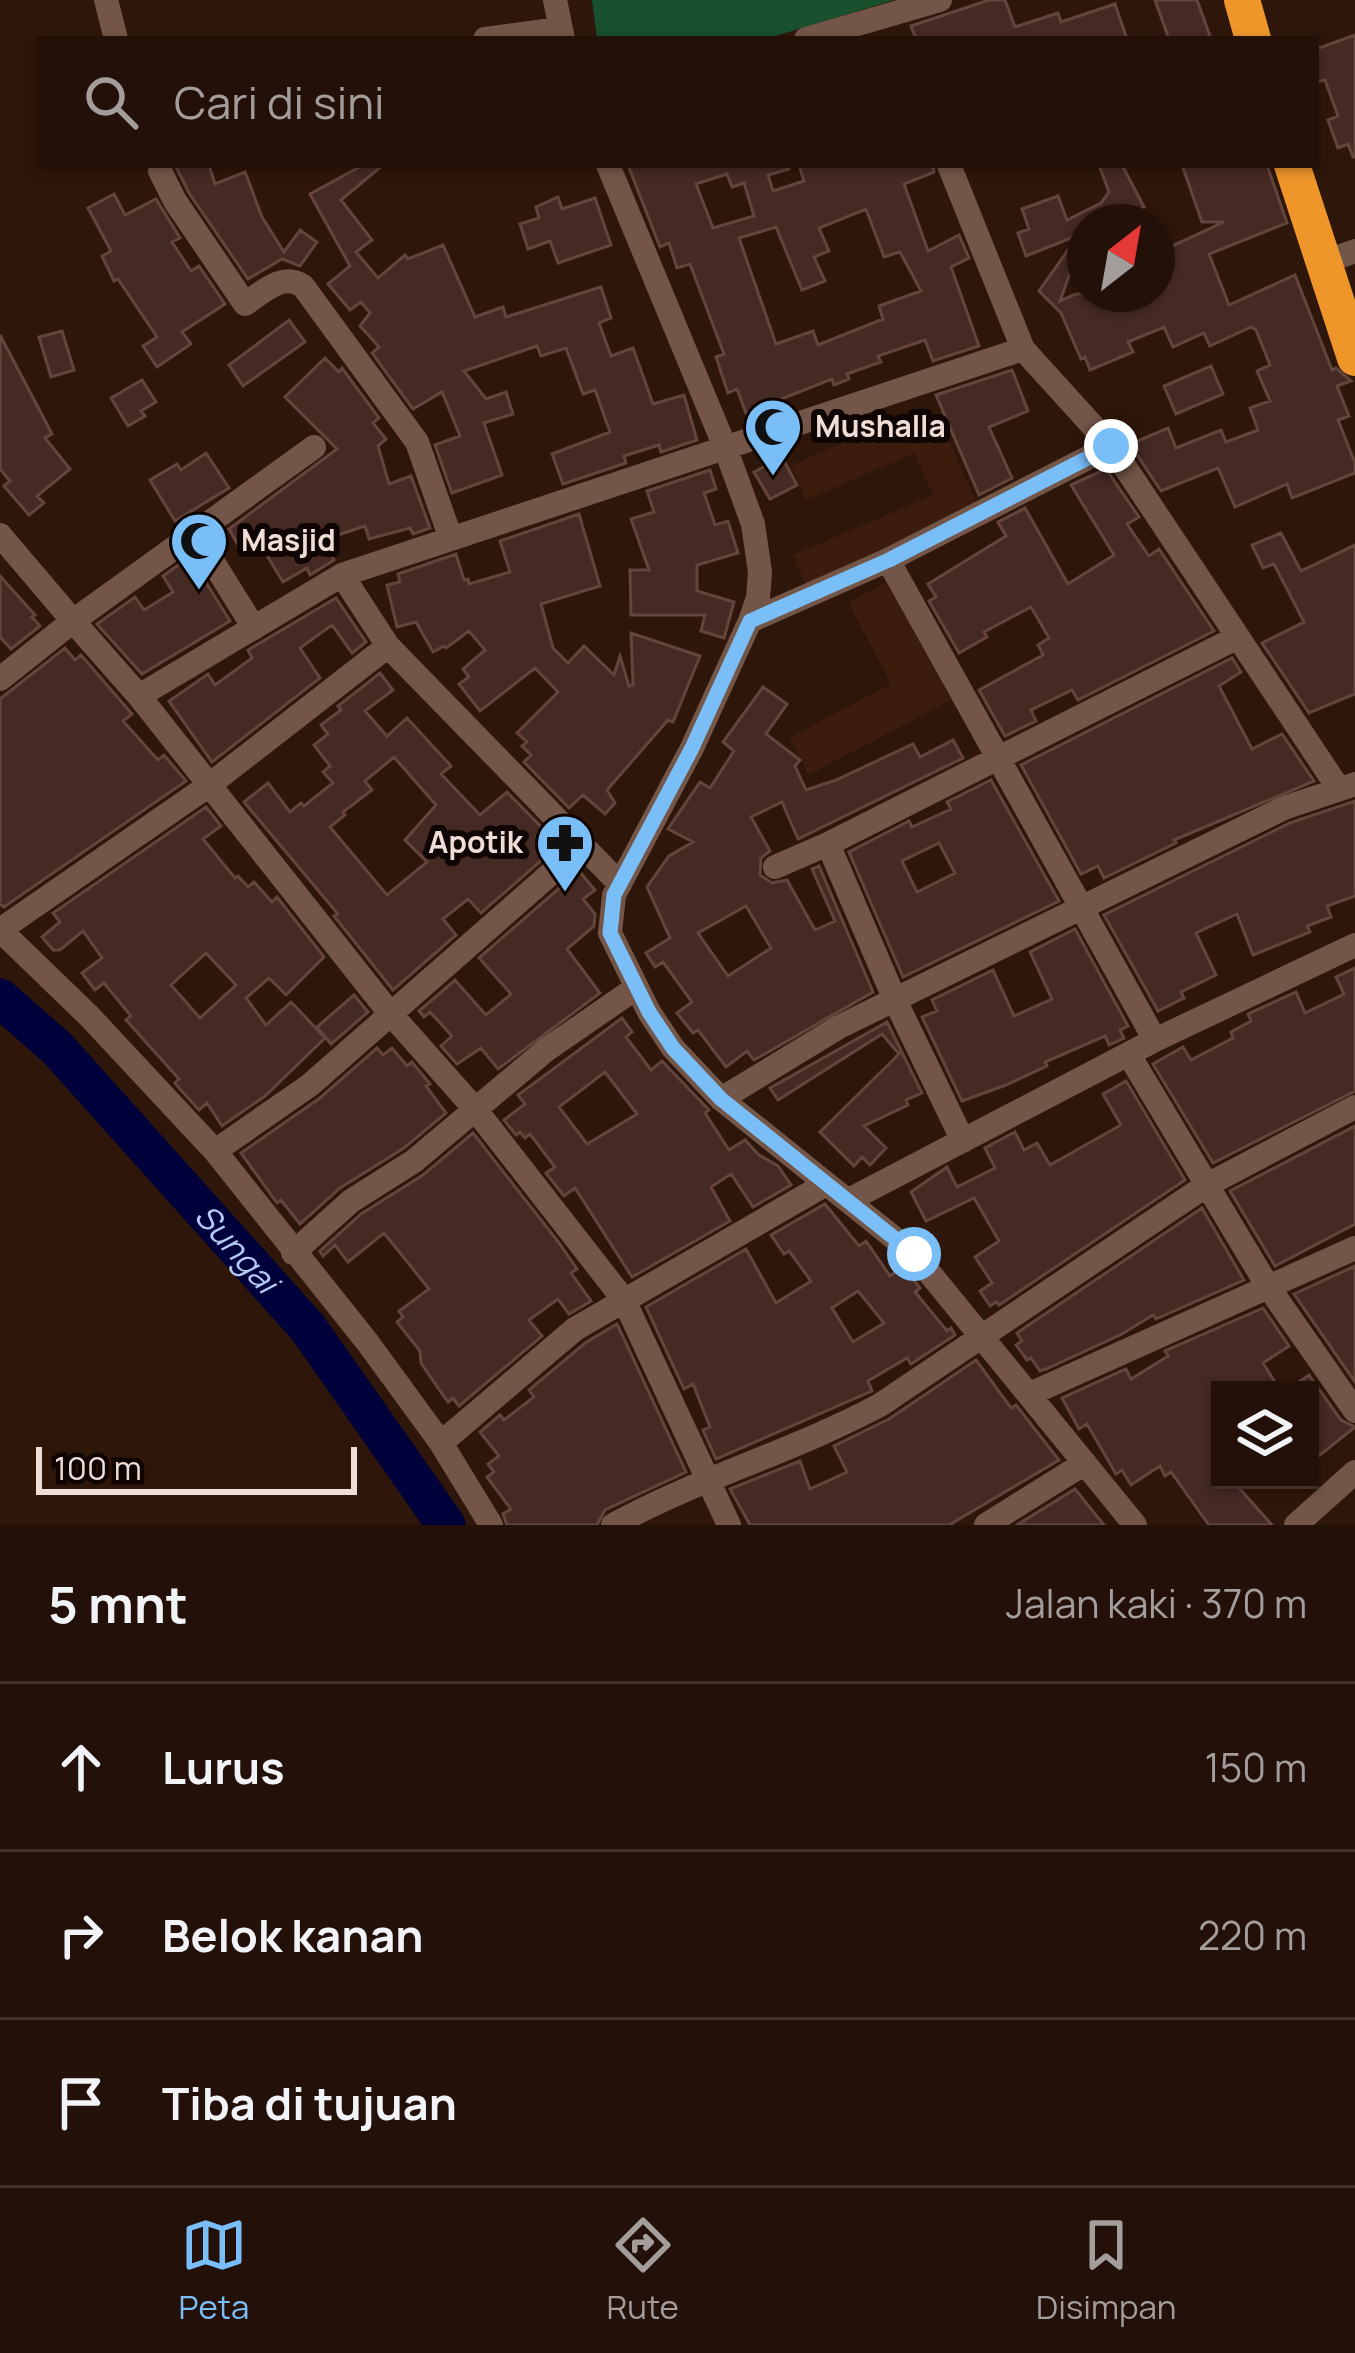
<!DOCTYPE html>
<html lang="id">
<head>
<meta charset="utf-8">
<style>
  body { margin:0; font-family:Manrope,sans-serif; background:#2b1912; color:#f1f3f6 }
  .controls { position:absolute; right:36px; bottom:36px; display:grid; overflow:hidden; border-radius:0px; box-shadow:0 3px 9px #0004 }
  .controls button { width:108px; height:108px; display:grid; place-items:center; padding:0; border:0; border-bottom:3px solid #403029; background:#231008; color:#f1f3f6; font:60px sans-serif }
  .compass { position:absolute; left:1067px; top:204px; width:108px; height:108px; border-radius:50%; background:#231008; box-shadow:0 3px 9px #0004; rotate:31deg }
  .scale { position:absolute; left:36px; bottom:30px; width:321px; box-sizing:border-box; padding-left:12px; border:6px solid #efddd6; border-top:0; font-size:33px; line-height:42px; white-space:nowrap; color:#efddd6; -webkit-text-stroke:9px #0f0503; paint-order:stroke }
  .stop { position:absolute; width:36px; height:36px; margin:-27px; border:9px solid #7abef8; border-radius:50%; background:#fff }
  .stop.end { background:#7abef8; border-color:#fff; box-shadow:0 3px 12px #0008 }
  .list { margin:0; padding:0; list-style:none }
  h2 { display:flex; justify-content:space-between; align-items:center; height:156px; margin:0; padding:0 48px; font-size:51px }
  h2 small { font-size:39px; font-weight:400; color:#a39d9c }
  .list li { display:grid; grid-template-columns:78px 1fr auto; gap:36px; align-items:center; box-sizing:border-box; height:168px; padding:0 48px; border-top:3px solid #403029 }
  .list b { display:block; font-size:45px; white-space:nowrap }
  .list em { font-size:39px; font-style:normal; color:#a39d9c }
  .icon { flex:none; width:66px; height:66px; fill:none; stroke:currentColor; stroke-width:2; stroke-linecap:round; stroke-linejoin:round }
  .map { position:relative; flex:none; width:1355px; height:1525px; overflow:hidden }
  .search { position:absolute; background:#231008; box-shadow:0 3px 9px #0004; left:36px; right:36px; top:36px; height:132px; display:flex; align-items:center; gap:30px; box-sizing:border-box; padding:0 42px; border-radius:0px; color:#a39d9c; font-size:45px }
  .sheet { height:660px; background:#231008 }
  nav { display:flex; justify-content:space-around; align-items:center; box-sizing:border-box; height:168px; border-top:3px solid #403029; background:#231008; font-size:33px; color:#a39d9c }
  nav a { display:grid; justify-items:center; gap:6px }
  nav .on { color:#7abef8 }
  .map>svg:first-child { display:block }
</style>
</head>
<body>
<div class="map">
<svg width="1355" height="1525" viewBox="0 0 1355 1525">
  <rect width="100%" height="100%" fill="#2f160a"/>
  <path fill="#3b1c0d" d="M904 417 916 444 945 432 980 511 806 585 793 555 933 495 915 453 806 500 791 465Z
    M887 582 951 700 809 775 789 738 891 684 848 602Z"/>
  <path fill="#19512f" d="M592 0H894L766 39H597Z"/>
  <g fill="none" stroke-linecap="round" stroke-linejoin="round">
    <path stroke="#00003b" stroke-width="39" id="s1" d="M0 998 57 1048 308 1328 446 1525"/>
  </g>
  <path fill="#452923" stroke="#64453e" stroke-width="3" fill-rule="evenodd" d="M989 0H1005L1015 27 1058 13 1061 22 1115 4 1127 39H916L911 26Z
    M1155 0H1197L1211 39H1169Z
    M1355 35V157H1353L1348 144 1338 148 1328 120 1338 116 1325 80 1316 82V49Z
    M175 165H209L215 184 245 172 262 217 284 252 300 230 317 242 300 266 282 259 248 279 189 193Z
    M363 165H383L341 200 372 240 356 252 378 278 405 255 408 259 443 245 475 317 503 307 506 317 601 287 611 318 599 323 611 356 633 348 653 404 684 395 697 440 661 452 659 445 624 456 626 463 563 484 552 454 610 432 595 390 583 394 566 348 541 356 537 346 464 371 486 399 506 392 513 414 484 423 502 475 452 493 435 445 460 436 442 392 413 409 372 353 379 347 360 326 370 313 361 302 350 310 328 284 350 266 310 194Z
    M628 165H788L789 169 768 175 773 191 804 181 799 165H933L934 172 904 184 928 251 959 235 969 258 951 267 979 346 933 361 925 340 878 356 881 362 847 374 849 379 834 385 832 379 746 413 737 389 728 393 716 357 724 354 690 264 677 268 669 243 660 247ZM727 174 732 187 744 183 754 216 713 228 696 184ZM866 209 884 257 900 252 921 291 879 306 883 319 818 345 813 331 776 344 739 238 776 227 802 290 825 281 814 257 829 251 819 228Z
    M1099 165H1122L1144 207 1133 213 1138 222H1085L1084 233 1026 256 1018 233 1029 229 1022 209 1058 196 1067 220 1101 203 1109 192Z
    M1182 165H1267L1287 223 1209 254 1229 305 1295 275 1332 370 1336 368 1351 381 1337 386 1349 416 1338 420 1355 463V473L1292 498 1287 484 1235 507 1218 468 1161 491 1135 452 1138 450 1135 442 1168 428 1176 448 1221 430 1226 442 1258 430 1250 408 1270 401 1257 371 1270 365 1256 330 1251 327 1210 346 1204 333 1173 347 1164 327 1128 342 1133 352 1090 370 1085 357 1081 359 1061 313 1039 291 1078 236 1082 239 1060 301 1076 294H1157V253L1224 222H1202Z
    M114 194 125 215 156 199 180 238 172 242 191 271 199 266 225 304 182 332 191 344 157 367 143 346 157 337 118 279 114 281 102 256 111 251 88 208Z
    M558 197 562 209 595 198 611 245 558 263 550 241 528 249 520 224 539 218 536 207Z
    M289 320 305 342 243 386 229 365Z
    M62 331 74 370 51 377 39 337Z
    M0 335 52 434 45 438 70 469 37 496 44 503 29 515 4 486 10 481 0 469Z
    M325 358 339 372 342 368 379 418 373 423 386 439 378 446 389 484 411 476 430 528 413 534 410 528 369 539 365 526 329 538 335 550 330 553 334 560 310 575 307 568 283 582 259 542 242 552 229 529 337 449 285 397Z
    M1211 366 1223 394 1176 414 1164 386Z
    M1012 370 1028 411 989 427 1012 478 979 495 936 395Z
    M142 380 156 402 141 411 145 416 128 426 111 398Z
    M206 453 229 488 175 521 150 480 177 464 181 470Z
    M782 457 797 485 770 499 754 472Z
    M1106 469 1139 517 1127 524 1149 556 1159 549 1214 631 1078 700 1072 690 1031 710 1036 721 1005 736 979 690 1043 655 1038 645 1049 638 1031 607 984 632 987 637 959 653 929 601 936 597 928 584 1006 536 998 522 1025 508 1068 584 1114 555 1071 485Z
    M710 470 716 489 704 493 715 525 728 521 738 553 697 565V591L734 602 724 638 701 631 705 615H631L630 570H649L631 519 654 512 647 491Z
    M579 514 600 586 541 604 553 648 568 663 584 646 614 675 620 656 629 686 633 685 631 633 700 656 673 722 668 720 607 790 615 803 605 814 583 795 569 808 524 762 531 755 522 746 527 742 517 733 558 692 535 668 480 711 459 684 469 677 463 669 485 650 469 631 446 648 444 646 433 652 416 622 397 627 387 585 400 582 398 574 456 554 464 580 468 579 469 584 510 572 500 541Z
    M1281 533 1301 571 1355 545V694L1309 713 1262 643 1304 622 1274 564 1263 568 1252 545Z
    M190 557 230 621 142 674 97 624 135 597 144 610 173 592 163 576Z
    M0 576 35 615 32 617 40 626 11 649 0 637Z
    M336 598 366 642 352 653 332 625 300 648 320 678 212 762 169 701 208 674 215 685 252 658 248 650Z
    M65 648 75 660 81 655 132 714 123 721 158 760 164 755 186 781 4 907 0 904V699Z
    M1232 658 1241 672 1219 686 1252 749 1282 734 1314 781 1174 840 1176 843 1104 878 1098 866 1081 874 1021 765Z
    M380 673 393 690 365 711 387 736 407 718 451 766 441 774 480 815 507 792 559 845 481 913 468 899 443 919 456 935 393 990 334 916 338 914 244 802 268 783 290 812 301 803 304 806 333 783 323 772 330 766 314 745 328 734 321 725 341 710 338 706ZM394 757 436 805 405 840 427 862 387 895 330 827 345 815 343 812 372 790 365 781Z
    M763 687 787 704 766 734 800 760 795 766 806 790 836 780 913 744 920 757 953 740 963 758 798 839 782 802 751 817 770 851 761 858 760 875 772 883 787 880 815 930 835 921 812 869 819 866 873 992 754 1060 747 1051 726 1067 698 1030 693 1033 677 1013 692 1002 663 962 655 967 646 953 670 938 647 887 669 856 693 842 668 829 700 782 710 788 734 751 723 742ZM746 906 771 948 728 976 698 933Z
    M991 780 1059 901 903 977 849 852 909 821 912 827 951 809 947 802ZM939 843 955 873 917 892 902 861Z
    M1355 801V896L1327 906 1331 917 1307 926 1310 932 1253 955 1237 914 1196 933 1216 975 1181 992 1184 998 1158 1011 1104 915 1290 823Z
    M206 807 221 826 203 839 235 878 238 876 248 887 254 882 272 902 277 897 324 957 286 995 269 978 246 998 266 1025 291 1002 325 1038 265 1096 222 1126 207 1103 199 1110 180 1089 175 1083 179 1079 126 1020 131 1016 104 983 95 990 82 973 102 958 83 931 60 950H53L42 937 60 922 53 913ZM206 953 236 985 200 1018 171 985Z
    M579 871 595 890 583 899 595 914 594 926 567 949 600 993 498 1069 481 1048 457 1064 441 1046 452 1036 430 1012 424 1017 419 1011 455 980 486 1015 511 994 479 958Z
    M1075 929 1128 1026 1120 1030 1124 1038 1109 1045 1105 1036 1045 1062 1047 1066 1006 1085 962 1101 922 1017 937 1011 932 1000 993 970 1014 1016 1052 999 1030 952Z
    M1355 968V1091L1213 1163 1153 1064 1183 1047 1191 1060 1233 1038 1231 1032 1251 1021 1248 1014 1296 992 1305 1013 1344 994 1336 977Z
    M354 995 368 1012 331 1044 317 1027Z
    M622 1018 632 1032 626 1037 651 1070 662 1061 709 1110 705 1113 729 1150 745 1140 759 1155 778 1166 791 1185 753 1207 731 1174 711 1187 730 1221 632 1277 575 1188 564 1196 546 1173 555 1167 530 1134 525 1138 520 1132 516 1135 504 1120 525 1104 518 1095ZM605 1072 637 1114 587 1144 559 1107Z
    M887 1022 922 1093 906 1100 908 1105 864 1126 886 1148 870 1165 862 1157 854 1166 820 1132 899 1054 882 1034 778 1100 770 1088Z
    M377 1048 383 1055 392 1048 407 1066 412 1062 430 1084 426 1086 446 1113 404 1148 340 1188 300 1224 281 1200 277 1203 241 1153 320 1098Z
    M1126 1081 1185 1180 999 1305 996 1302 990 1306 980 1291 992 1283 975 1257 999 1241 974 1198 926 1221 911 1192 947 1167 957 1187 995 1168 985 1148 1015 1132 1024 1150 1037 1143 1050 1165 1121 1125 1103 1094Z
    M1355 1126V1224L1275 1266 1230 1191Z
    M473 1133 559 1243 577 1269 571 1273 591 1301 569 1314 558 1299 529 1320 542 1336 459 1406 453 1398 448 1402 438 1388 421 1363 420 1351 397 1322 403 1317 399 1311 429 1289 384 1233 348 1262 335 1245 323 1256 320 1251 361 1214 423 1175Z
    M825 1204 859 1246 866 1241 890 1276 903 1266 920 1288 915 1292 947 1331 951 1328 955 1335 911 1364 907 1358 868 1381 872 1391 716 1459 703 1430 710 1427 693 1384 684 1389 646 1307 746 1249 776 1303 811 1281 789 1251 784 1254 771 1235ZM858 1291 884 1323 853 1342 832 1308Z
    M1202 1208 1244 1280 1156 1319 1153 1315 1122 1334 1046 1369 1040 1371 1031 1358 1027 1360 1016 1345 1022 1341 1017 1333Z
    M1355 1266V1382L1294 1294Z
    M1263 1308 1289 1346 1263 1363 1280 1390H1220V1480H1232L1272 1525H1209L1171 1472 1165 1476 1160 1466 1131 1485 1122 1470 1116 1474 1087 1424 1079 1429 1062 1398 1126 1369 1131 1379 1168 1356 1165 1351Z
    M617 1324 686 1472 605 1510 597 1525H507L503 1514 511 1509 487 1477 494 1472 488 1464 499 1456 480 1432 500 1415 504 1420 534 1397 529 1390 585 1343Z
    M976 1360 1011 1408 1016 1405 1059 1460 949 1525H750L730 1489 800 1461 810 1489 847 1472 834 1446 889 1419Z
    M1309 1375 1341 1420 1355 1427 1310 1463V1390H1287Z
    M1075 1489 1104 1525H1017Z"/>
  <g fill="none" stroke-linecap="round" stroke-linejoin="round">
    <path stroke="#735648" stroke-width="24" d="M106 0 116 39
      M555 0 563 39
      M485 39 559 29
      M806 39 940 0
      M608 165 725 447 753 524 760 572 758 598 750 621 692 748 614 895 610 933 649 1012 673 1048 721 1099 914 1254 1135 1525
      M949 165 1023 349 1111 446
      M160 171 175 201 245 304C263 292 283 272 303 286L417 442 451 539
      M1322 263 1355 251
      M195 533 254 628
      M0 535 73 621 314 447
      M888 560 1155 1040
      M342 575 388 646 620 884
      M750 621 888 560 1111 446 1339 789
      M0 679 73 621 139 696 389 1012 475 1109 624 1300 729 1525
      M139 696 342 575 1023 349
      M775 867 828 844
      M0 930 90 1017 215 1151 368 1343 441 1443 491 1525
      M0 930 208 786 388 646
      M1129 1055 1267 1285 1355 1411
      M721 1099 839 1027 1284 808 1355 784
      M963 1141 895 1000 828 844 1238 637
      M215 1151 310 1085 581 847
      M849 1200 1155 1040 1355 945
      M293 1253 351 1201 414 1161 546 1050 636 988
      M1030 1394 1355 1248
      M441 1443 575 1329 826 1184
      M613 1525C699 1478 794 1451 880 1405L1207 1185 1355 1107
      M986 1525 1085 1463
      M1296 1525 1355 1472"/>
    <path stroke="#ee962a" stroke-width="36" d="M1242 0 1253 39
      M1292 165 1355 358"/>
  </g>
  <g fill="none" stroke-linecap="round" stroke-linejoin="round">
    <path stroke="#7abef8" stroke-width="15" d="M914 1254 721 1099 673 1048 649 1012 610 933 614 895 692 748 750 621 889 560 1111 446"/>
  </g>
  <defs>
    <symbol id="mosque-pin" viewBox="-11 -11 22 30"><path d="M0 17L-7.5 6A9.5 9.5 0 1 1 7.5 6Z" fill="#7abef8" stroke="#0f0503"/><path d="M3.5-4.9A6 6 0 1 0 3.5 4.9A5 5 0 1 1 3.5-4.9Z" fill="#111"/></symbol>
    <symbol id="pharmacy-pin" viewBox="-11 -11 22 30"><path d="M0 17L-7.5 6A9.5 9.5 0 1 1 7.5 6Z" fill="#7abef8" stroke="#0f0503"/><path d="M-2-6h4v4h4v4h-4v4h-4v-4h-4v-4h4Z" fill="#111"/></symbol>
  </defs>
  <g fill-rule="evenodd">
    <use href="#mosque-pin" x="740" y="394" width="66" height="90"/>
    <use href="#mosque-pin" x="166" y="508" width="66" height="90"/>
    <use href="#pharmacy-pin" x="532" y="810" width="66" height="90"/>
  </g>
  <g text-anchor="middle" stroke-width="12" stroke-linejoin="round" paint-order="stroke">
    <g font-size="30" font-weight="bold" fill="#efddd6" stroke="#0f0503" text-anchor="start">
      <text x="815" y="437">Mushalla</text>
      <text x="241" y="551">Masjid</text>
      <text x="523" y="853" text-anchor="end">Apotik</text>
    </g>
    <g font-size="33" font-style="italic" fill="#b4cbf1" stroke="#0f0503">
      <text dy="12" stroke="none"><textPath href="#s1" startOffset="345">Sungai</textPath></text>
    </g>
  </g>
</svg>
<div class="controls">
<button><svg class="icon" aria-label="layers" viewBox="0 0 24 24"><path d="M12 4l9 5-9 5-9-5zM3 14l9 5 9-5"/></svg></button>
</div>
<svg class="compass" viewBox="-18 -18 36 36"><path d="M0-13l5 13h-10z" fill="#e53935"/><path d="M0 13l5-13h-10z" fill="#a39d9c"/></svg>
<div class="scale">100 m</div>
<div class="stop" style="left:914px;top:1254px"></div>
<div class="stop end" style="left:1111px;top:446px"></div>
<div class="search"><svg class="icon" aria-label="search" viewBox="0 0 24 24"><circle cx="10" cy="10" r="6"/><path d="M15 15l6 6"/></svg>Cari di sini</div>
</div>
<section class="sheet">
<h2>5 mnt<small>Jalan kaki · 370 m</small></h2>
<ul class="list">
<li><svg class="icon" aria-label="ahead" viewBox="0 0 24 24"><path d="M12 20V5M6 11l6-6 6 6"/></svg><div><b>Lurus</b></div><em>150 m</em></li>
<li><svg class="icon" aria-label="right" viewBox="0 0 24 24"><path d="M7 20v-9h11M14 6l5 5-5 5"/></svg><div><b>Belok kanan</b></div><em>220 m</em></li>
<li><svg class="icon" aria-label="arrive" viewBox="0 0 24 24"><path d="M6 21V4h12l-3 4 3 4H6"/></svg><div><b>Tiba di tujuan</b></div></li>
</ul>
</section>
<nav>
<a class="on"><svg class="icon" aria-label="map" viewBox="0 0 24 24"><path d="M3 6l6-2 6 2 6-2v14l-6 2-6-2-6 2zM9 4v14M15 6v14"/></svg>Peta</a>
<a><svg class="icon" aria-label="directions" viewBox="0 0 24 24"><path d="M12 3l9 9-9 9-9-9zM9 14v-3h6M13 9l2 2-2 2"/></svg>Rute</a>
<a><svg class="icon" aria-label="saved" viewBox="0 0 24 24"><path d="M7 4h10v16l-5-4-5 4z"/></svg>Disimpan</a>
</nav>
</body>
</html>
